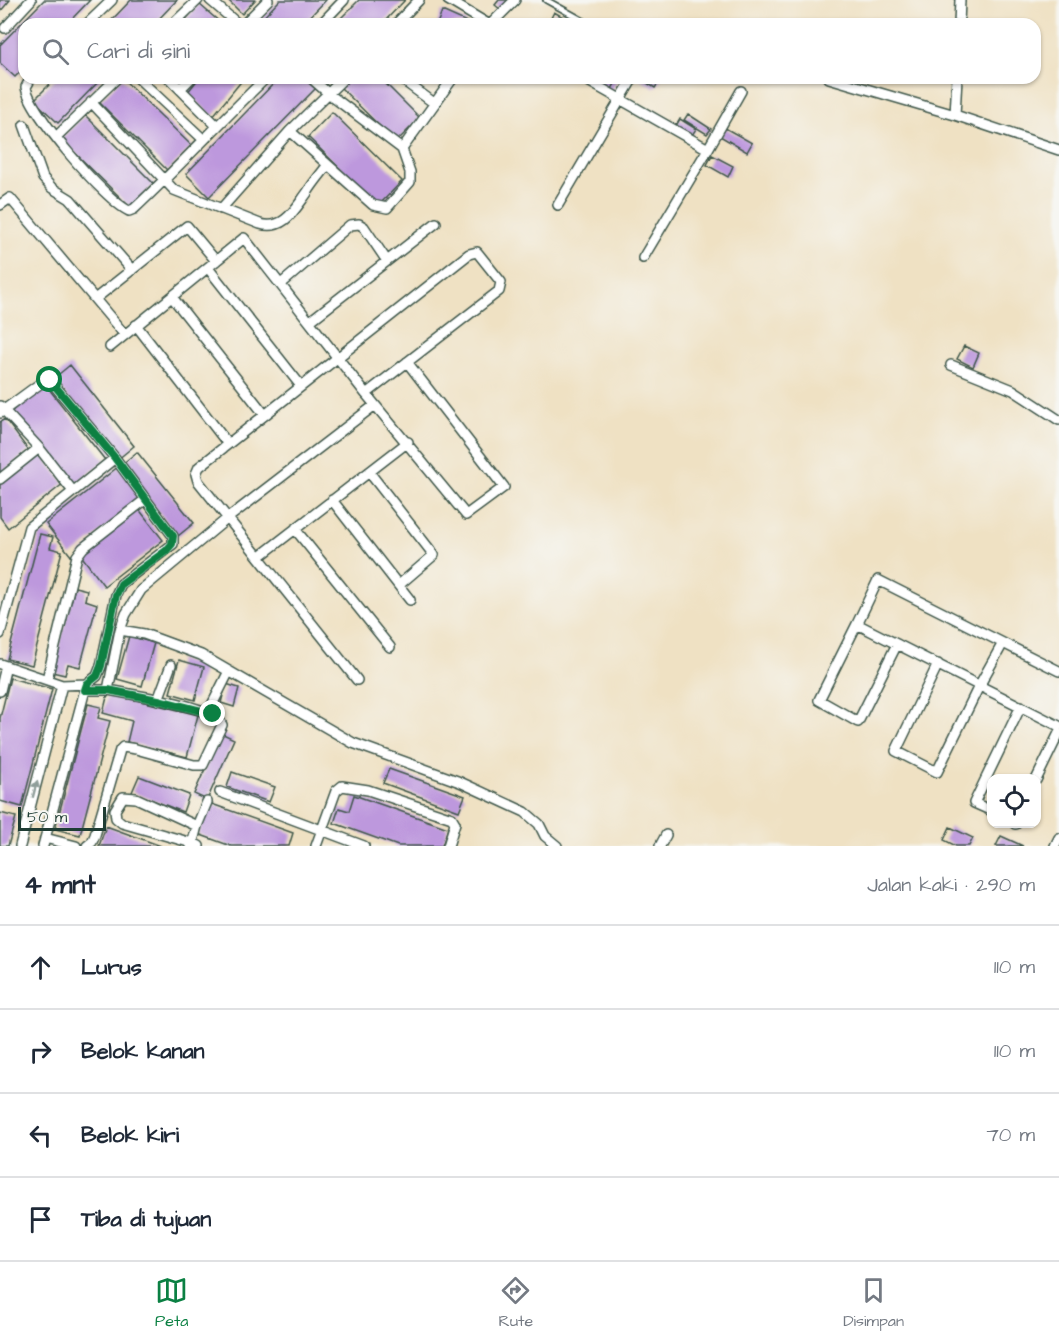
<!DOCTYPE html>
<html lang="id">
<head>
<meta charset="utf-8">
<style>
  body { margin:0; font-family:"Architects Daughter",sans-serif; background:#f6f6f7; color:#1f2937 }
  .controls { position:absolute; right:18px; bottom:18px; display:grid; overflow:hidden; border-radius:12px; box-shadow:0 2px 4px #0004 }
  .controls button { width:54px; height:54px; display:grid; place-items:center; padding:0; border:0; border-bottom:2px solid #e0e1e3; background:#fff; color:#1f2937; font:30px sans-serif }
  .scale { position:absolute; left:18px; bottom:15px; width:88px; box-sizing:border-box; padding-left:6px; border:3px solid #1f3d34; border-top:0; font-size:16px; line-height:21px; white-space:nowrap; color:#1f3d34; -webkit-text-stroke:4px #f6f6f2; paint-order:stroke }
  .stop { position:absolute; width:18px; height:18px; margin:-14px; border:4px solid #0b8043; border-radius:50%; background:#fff }
  .stop.end { background:#0b8043; border-color:#fff; box-shadow:0 2px 6px #0008 }
  .list { margin:0; padding:0; list-style:none }
  h2 { display:flex; justify-content:space-between; align-items:center; height:78px; margin:0; padding:0 24px; font-size:26px }
  h2 small { font-size:20px; font-weight:400; color:#747a83 }
  .list li { display:grid; grid-template-columns:39px 1fr auto; gap:18px; align-items:center; box-sizing:border-box; height:84px; padding:0 24px; border-top:2px solid #e0e1e3 }
  .list b { display:block; font-size:22px; white-space:nowrap }
  .list em { font-size:20px; font-style:normal; color:#747a83 }
  .icon { flex:none; width:33px; height:33px; fill:none; stroke:currentColor; stroke-width:2; stroke-linecap:round; stroke-linejoin:round }
  .map { position:relative; flex:none; width:1059px; height:846px; overflow:hidden }
  .search { position:absolute; background:#fff; box-shadow:0 2px 4px #0004; left:18px; right:18px; top:18px; height:66px; display:flex; align-items:center; gap:15px; box-sizing:border-box; padding:0 21px; border-radius:18px; color:#747a83; font-size:22px }
  .sheet { height:414px; background:#fff }
  nav { display:flex; justify-content:space-around; align-items:center; box-sizing:border-box; height:84px; border-top:2px solid #e0e1e3; background:#fff; font-size:16px; color:#747a83 }
  nav a { display:grid; justify-items:center; gap:3px }
  nav .on { color:#0b8043 }
  .map>svg:first-child { display:block }
</style>
</head>
<body>
<div class="map">
<svg width="1059" height="846" viewBox="0 0 1059 846">
  <rect width="100%" height="100%" fill="#f6f6f2"/>
  <filter id="ink" filterUnits="userSpaceOnUse"><feTurbulence type="fractalNoise" baseFrequency=".0167" numOctaves="2"/><feDisplacementMap in="SourceGraphic" scale="12" xChannelSelector="R" yChannelSelector="G"/><feConvolveMatrix kernelMatrix="1 2 1 2 8 2 1 2 1" color-interpolation-filters="sRGB"/></filter>
  <filter id="wash" filterUnits="userSpaceOnUse"><feTurbulence type="fractalNoise" baseFrequency=".008" numOctaves="4" result="noise"/><feDisplacementMap in="SourceGraphic" scale="24" xChannelSelector="R" yChannelSelector="G"/><feGaussianBlur stdDeviation="1.35" result="paint"/><feColorMatrix in="noise" values="0 0 0 0 0 0 0 0 0 0 0 0 0 0 0 0 0 1.4 0 .05"/><feComposite in="paint" operator="in"/></filter>
  <g filter="url(#wash)">
    <rect width="100%" height="100%" fill="#efe1c3"/>
    <g id="blocks">
      <path fill="#bd98dd" d="M0 0H10L0 12Z
        M44 0H90L67 24H24V68L15 77 0 63V45Z
        M131 0H177L154 24H108Z
        M228 0H255L242 14Z
        M280 0H326L303 24H257Z
        M359 0H405L382 24H335Z
        M499 0H510L501 10 495 5Z
        M199 4 222 24H182Z
        M442 11 467 22 466 24H437Z
        M554 12 572 22 571 24H548Z
        M56 78H102L58 123 34 100Z
        M122 78 192 146 168 171 99 102Z
        M199 78H244L213 116 187 93Z
        M279 78H308L317 87 209 197 186 174Z
        M347 78H380L420 118 396 142 339 86Z
        M588 78H618L611 91Z
        M639 78H662L655 88Z
        M332 112 402 181 378 206 308 137Z
        M688 114 711 129 707 134 684 120Z
        M85 115 154 184 131 208 61 139Z
        M680 119 696 129 692 135 676 126Z
        M725 128 752 143 747 152 720 136Z
        M712 155 733 166 728 177 707 165Z
        M964 346 979 353 973 367 957 359Z
        M70 365 134 446 117 460 53 379Z
        M45 384 105 460 72 487 11 412Z
        M5 419 29 451 0 474V422Z
        M40 452 64 483 8 528 0 517V483Z
        M137 452 194 523 178 536 121 465Z
        M119 466 144 498 71 556 46 524Z
        M138 508 163 540 104 586 80 554Z
        M40 534 53 537 50 548 62 551 32 665 7 659Z
        M75 587 87 590 85 600 97 604 80 667 68 664 65 675 52 672Z
        M129 636 154 643 142 686 117 679Z
        M179 660 204 667 195 700 170 693Z
        M10 678 52 689 22 807 0 801V718Z
        M226 684 239 688 234 707 221 703Z
        M108 693 198 715 187 757 127 742 132 721 103 713Z
        M88 704 101 707 98 718 110 721 80 835 55 829Z
        M221 733 234 739 207 800 194 794Z
        M389 769 465 796 459 811 383 783Z
        M232 772 275 787 269 802 227 787Z
        M139 776 189 795 183 812 132 792Z
        M354 795 448 828 442 846H398L334 823 339 808 349 811Z
        M209 803 293 833 289 846H231L198 834Z
        M0 813 16 817 8 846H0Z
        M106 826 161 846H99Z
        M950 827 973 838 969 846H956L944 840Z
        M1001 836 1023 846H996Z"/>
    </g>
  </g>
  <g filter="url(#ink)">
    <use href="#blocks" fill-opacity="0" stroke="#3e5649" stroke-width="1.5"/>
    <g fill="none" stroke-linecap="round" stroke-linejoin="round">
      <defs>
        <path id="service" d="M546 0 582 20 584 24"/>
        <path id="minor" d="M210 0 238 24
          M448 0 488 24
          M87 24 112 0
          M173 24 198 0
          M244 24 268 0
          M321 24 344 0
          M396 24 419 0
          M491 24 515 0
          M959 24 960 0
          M5 28 31 0
          M31 78 26 87C29 112 105 200 129 211L134 209C179 167 221 121 266 78
          M138 78 204 140
          M169 78 217 126
          M311 78 329 94 402 149
          M400 78 434 103
          M583 78 708 149 643 258
          M829 78 955 115 1059 150
          M180 89 191 78
          M91 102 174 190 260 224C284 231 295 209 307 193 313 183 320 175 327 166
          M955 115 957 78
          M24 125 43 178 52 188 70 199 132 270
          M290 131 373 205 387 208 410 182V172L402 149 453 78
          M56 137 117 78
          M708 149 741 91
          M0 205 10 198 125 335
          M558 205 633 78
          M221 209 290 131 344 78
          M208 268 301 386
          M281 284 350 225 359 224 364 227 387 261
          M172 297 265 415
          M95 299 187 226 216 261
          M310 321 436 223
          M136 325 228 444
          M110 347 244 238 366 394 466 515 504 487 407 362
          M951 365 1013 390 1059 420
          M0 406 39 448 72 490
          M0 413 45 380H50L115 458 173 536V544L121 584 116 595 101 666 97 676 87 684 85 690 43 846
          M369 472 434 555 399 585
          M0 479 39 448
          M332 500 410 600
          M295 529 390 647
          M259 557 408 442
          M857 624 878 580 1003 643 979 686 937 772 896 751 938 664
          M120 630 144 634 201 655 353 743 460 782 525 812 539 824 545 836 557 846
          M0 634 29 527 115 458
          M1003 643 1059 671
          M897 644 858 722 819 700 857 624 1059 726
          M0 664 62 685 87 684
          M47 679 77 556 83 548 146 499
          M357 680 198 481 196 474 199 467 469 254 477 252 501 282 499 291 366 394
          M85 690H108L120 630 126 614 141 590 228 518 375 405
          M0 691 6 666
          M158 700 171 665
          M208 713 229 671
          M1036 780 1059 733
          M220 792 364 846
          M992 811 974 803 1021 706
          M1015 824H1016
          M197 826 207 802
          M45 838 76 846
          M20 846 62 685
          M87 846 92 842 95 835 120 750 123 747 136 749 194 765H203L222 725 217 717C184 701 144 697 108 690
          M191 846C194 839 195 833 197 826L136 798 123 797 115 810 116 818 122 823 192 843 199 846
          M316 846 336 791 342 786 368 790 452 818 455 823 448 846
          M660 846 666 835
          M1055 846 1059 838"/>
      </defs>
      <use href="#service" stroke="#3e5649" stroke-width="8"/>
      <use href="#minor" stroke="#3e5649" stroke-width="12"/>
      <use href="#service" stroke="#fff" stroke-width="4.5"/>
      <use href="#minor" stroke="#fff" stroke-width="9"/>
    </g>
    <defs><path id="oneway-solid" d="M-6-.8H1V-3.2L6.5 0L1 3.2V.8H-6Z" transform="scale(1.5)"/></defs>
    <use fill="#8f9e9a" href="#oneway-solid" transform="translate(35 789) rotate(-75)"/>
  </g>
  <g fill="none" stroke-linecap="round" stroke-linejoin="round" filter="url(#ink)">
    <path stroke="#0b8043" stroke-width="8" d="M50 380 115 458 173 536 172 544 166 551 121 584 116 595 101 666 97 676 87 684 85 690H108L158 700 213 714"/>
  </g>
</svg>
<div class="controls">
<button><svg class="icon" aria-label="locate" viewBox="0 0 24 24"><circle cx="12" cy="12" r="6"/><path d="M12 2v4M12 18v4M2 12h4M18 12h4"/></svg></button>
</div>
<div class="scale">50 m</div>
<div class="stop" style="left:50px;top:380px"></div>
<div class="stop end" style="left:213px;top:714px"></div>
<div class="search"><svg class="icon" aria-label="search" viewBox="0 0 24 24"><circle cx="10" cy="10" r="6"/><path d="M15 15l6 6"/></svg>Cari di sini</div>
</div>
<section class="sheet">
<h2>4 mnt<small>Jalan kaki · 290 m</small></h2>
<ul class="list">
<li><svg class="icon" aria-label="ahead" viewBox="0 0 24 24"><path d="M12 20V5M6 11l6-6 6 6"/></svg><div><b>Lurus</b></div><em>110 m</em></li>
<li><svg class="icon" aria-label="right" viewBox="0 0 24 24"><path d="M7 20v-9h11M14 6l5 5-5 5"/></svg><div><b>Belok kanan</b></div><em>110 m</em></li>
<li><svg class="icon" aria-label="left" viewBox="0 0 24 24"><path d="M17 20v-9H6M10 6l-5 5 5 5"/></svg><div><b>Belok kiri</b></div><em>70 m</em></li>
<li><svg class="icon" aria-label="arrive" viewBox="0 0 24 24"><path d="M6 21V4h12l-3 4 3 4H6"/></svg><div><b>Tiba di tujuan</b></div></li>
</ul>
</section>
<nav>
<a class="on"><svg class="icon" aria-label="map" viewBox="0 0 24 24"><path d="M3 6l6-2 6 2 6-2v14l-6 2-6-2-6 2zM9 4v14M15 6v14"/></svg>Peta</a>
<a><svg class="icon" aria-label="directions" viewBox="0 0 24 24"><path d="M12 3l9 9-9 9-9-9zM9 14v-3h6M13 9l2 2-2 2"/></svg>Rute</a>
<a><svg class="icon" aria-label="saved" viewBox="0 0 24 24"><path d="M7 4h10v16l-5-4-5 4z"/></svg>Disimpan</a>
</nav>
</body>
</html>
